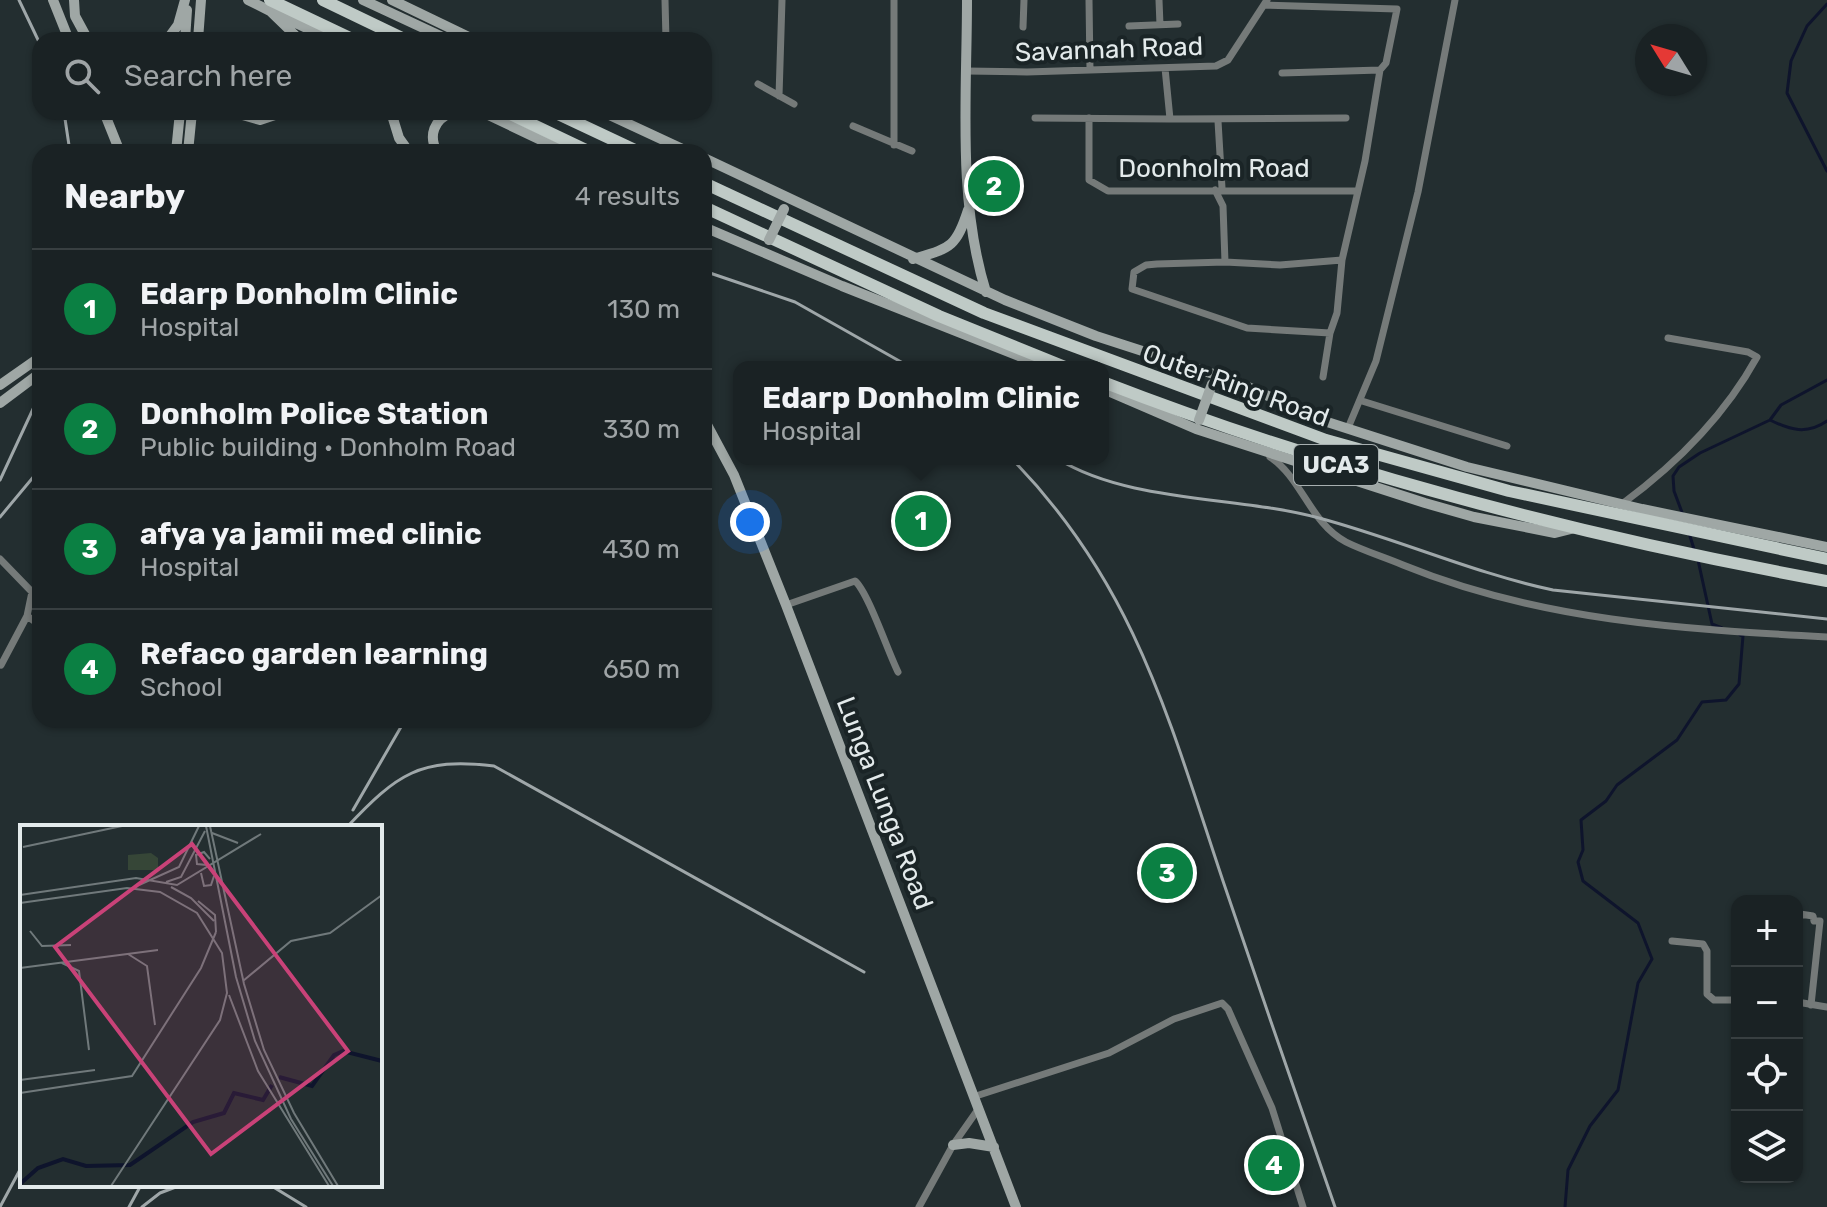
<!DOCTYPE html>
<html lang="en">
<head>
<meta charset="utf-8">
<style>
  body { margin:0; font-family:Rubik,sans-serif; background:#272f31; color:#f1f3f6 }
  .controls { position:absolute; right:24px; bottom:24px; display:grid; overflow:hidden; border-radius:16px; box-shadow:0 2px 6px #0004 }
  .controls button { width:72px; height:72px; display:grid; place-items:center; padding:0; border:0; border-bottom:2px solid #383f41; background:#1a2224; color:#f1f3f6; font:40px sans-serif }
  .compass { position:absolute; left:1635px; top:24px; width:72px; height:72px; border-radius:50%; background:#1a2224; box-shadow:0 2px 6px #0004; rotate:307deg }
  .you { position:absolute; left:750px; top:522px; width:28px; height:28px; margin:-20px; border:6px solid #fff; border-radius:50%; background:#1a73e8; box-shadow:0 0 0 12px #1a73e833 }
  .badge { display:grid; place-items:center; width:52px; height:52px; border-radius:50%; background:#0b8043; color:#fff; font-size:26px; font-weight:700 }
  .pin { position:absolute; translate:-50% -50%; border:4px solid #fff; box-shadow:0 2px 8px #0006 }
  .popup { position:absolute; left:733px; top:361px; width:376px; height:104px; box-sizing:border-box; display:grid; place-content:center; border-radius:16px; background:#1a2224; filter:drop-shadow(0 2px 6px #0005); font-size:26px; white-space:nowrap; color:#9fa4a6 }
  .popup b { font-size:30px; color:#f1f3f6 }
  .popup::after { content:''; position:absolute; left:50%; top:100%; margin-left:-16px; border:16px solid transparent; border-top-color:#1a2224 }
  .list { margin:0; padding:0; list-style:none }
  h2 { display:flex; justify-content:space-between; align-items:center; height:104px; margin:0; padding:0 32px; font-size:34px }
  h2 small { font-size:26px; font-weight:400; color:#9fa4a6 }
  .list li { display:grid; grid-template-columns:52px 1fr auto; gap:24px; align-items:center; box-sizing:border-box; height:120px; padding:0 32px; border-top:2px solid #383f41 }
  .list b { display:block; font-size:30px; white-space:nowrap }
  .list p { margin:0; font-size:26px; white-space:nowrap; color:#9fa4a6 }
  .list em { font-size:26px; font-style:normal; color:#9fa4a6 }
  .icon { flex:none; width:44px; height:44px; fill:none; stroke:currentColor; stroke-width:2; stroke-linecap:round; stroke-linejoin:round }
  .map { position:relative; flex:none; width:1827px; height:1207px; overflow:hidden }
  .search { position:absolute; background:#1a2224; box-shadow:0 2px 6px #0004; left:32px; top:32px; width:680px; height:88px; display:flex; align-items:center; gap:20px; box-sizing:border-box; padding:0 28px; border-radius:24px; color:#9fa4a6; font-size:30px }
  .panel { position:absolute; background:#1a2224; box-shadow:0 2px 6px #0004; left:32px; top:144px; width:680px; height:584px; border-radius:24px }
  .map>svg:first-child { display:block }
</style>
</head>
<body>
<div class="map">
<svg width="1827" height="1207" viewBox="0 0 1827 1207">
  <rect width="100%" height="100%" fill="#232e30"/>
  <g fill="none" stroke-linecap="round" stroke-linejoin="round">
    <path stroke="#0e142c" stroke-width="3" d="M1827 4 1807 26 1791 61 1787 93 1827 171
      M1770 420C1790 430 1807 435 1827 421
      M1683 515 1674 491 1673 476 1679 467 1700 453 1770 420 1781 405 1827 380
      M1689 533 1694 549
      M1698 560 1712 624 1722 628
      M1565 1207 1568 1170 1590 1126 1618 1090 1638 983 1652 959 1638 923 1583 881 1578 862 1583 850 1581 820 1606 801 1617 785 1677 740 1702 702 1726 700 1739 684 1743 636 1740 635"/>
    <path stroke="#757a79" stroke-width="7" d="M665 0 666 40
      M1089 0 1090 70
      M1159 0 1160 25
      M1264 5 1397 9 1386 63 1380 70 1282 73
      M1129 26 1178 24
      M1023 27 1024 0
      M1165 68 1170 119 1346 118
      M967 71 1027 72 1216 66 1228 60 1267 0
      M758 84 794 104
      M779 96 782 0
      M1035 118 1170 119
      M1089 118V180L1108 191H1357
      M1218 121 1222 188
      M853 126 912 151
      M894 145V0
      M1215 190 1223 206 1225 262
      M1342 260 1280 265 1225 262 1157 264 1146 265 1134 272 1132 289 1247 328 1330 333 1337 313 1342 260 1365 161 1380 70
      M1323 377 1330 333
      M1362 401 1507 446
      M1348 428 1376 361 1418 192 1455 0
      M1270 457C1302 478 1310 523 1346 542 1364 551 1384 557 1403 565 1540 621 1681 629 1827 637
      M1622 504C1675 465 1725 415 1757 357L1748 352 1668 338
      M0 559 32 592 27 616 1 665
      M786 605 855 581C868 592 888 652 898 672
      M27 616 40 625
      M1672 941 1703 944 1707 951V994L1714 1000H1737
      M1797 943 1800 914 1813 916 1814 921H1820L1811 1005
      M1797 1002 1827 1007
      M976 1096 1109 1053 1174 1019 1222 1003 1228 1009 1272 1108 1303 1207
      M919 1207 953 1145 979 1108"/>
    <path stroke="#9fa7a5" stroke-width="10" d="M53 0 69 40
      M74 0 75 16 88 40
      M248 0 270 11 300 40
      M363 0 449 40
      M392 0 475 40
      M967 0C967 96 957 199 986 292
      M270 11 332 40
      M167 40 178 25 185 0
      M185 40 187 10
      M198 40 201 0
      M104 112 120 152
      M232 112 260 120 284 112
      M391 112 399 138 409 152
      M482 112 566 152
      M603 112 689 152
      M176 152 180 112
      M188 152 192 112
      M437 152C428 135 434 120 452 112
      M704 158 1005 300 1096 336 1235 381 1321 420 1467 467 1642 509 1827 547
      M704 227 842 286 1047 367
      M913 259C950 248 956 248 968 210
      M0 385 40 357
      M1103 389 1196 429 1425 503 1474 517 1555 533 1575 528
      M0 403 40 373
      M704 419 734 475 786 605 1016 1207
      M953 1145 969 1143 994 1147"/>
    <path stroke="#bfcac6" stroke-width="12" d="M270 0 354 40
      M323 0 406 40
      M506 112 590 152
      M554 112 639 152
      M704 183 984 313 1326 440 1509 491 1827 559
      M704 207 939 316 1065 367
      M1103 382C1338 473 1580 536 1827 581"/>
    <path stroke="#9fa7a9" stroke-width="3" d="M19 0 40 44
      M64 112 70 152
      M704 271 795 302 910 367
      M1012 459C1135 585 1169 720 1223 881 1260 990 1297 1098 1335 1207
      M1058 459C1129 503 1239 496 1319 518 1398 539 1473 573 1553 590L1827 619
      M0 480 40 394
      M0 517 40 469
      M353 810 405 720
      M347 827C397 774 420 757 494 766L864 972
      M270 1185 306 1207
      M0 1207 22 1166
      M129 1207 141 1185
      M142 1207 160 1193 181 1185"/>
    <path stroke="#9fa7a5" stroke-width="10" d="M769 240 784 209
      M1199 420 1212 384"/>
  </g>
  <g text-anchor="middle" stroke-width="8" stroke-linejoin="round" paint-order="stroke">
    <rect fill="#1a2426" stroke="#a7afb0" stroke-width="2" x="1294" y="445" width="84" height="40" rx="6"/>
    <g font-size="24" font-weight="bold" fill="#e3eaeb">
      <text x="1336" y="473">UCA3</text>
    </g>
    <g font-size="26" fill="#e3eaeb" stroke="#1a2426">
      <text transform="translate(1109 49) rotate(-2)" y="9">Savannah Road</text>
      <text x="1214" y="177">Doonholm Road</text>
      <text transform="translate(1236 385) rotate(20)" y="9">Outer Ring Road</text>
      <text transform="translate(885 803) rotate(69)" y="9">Lunga Lunga Road</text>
    </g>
  </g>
  <g transform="translate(20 825)">
    <rect width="362" height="362" fill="#232e30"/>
    <path d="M131 28 138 33V45H108V30Z" fill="#364637"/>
    <path fill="none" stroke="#0e142c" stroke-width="4" d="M259 252 292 261 314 230 323 226 362 236M0 359 18 343 43 334 66 341 110 340 173 297 204 288 214 268 243 275 252 260"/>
    <path fill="none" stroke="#70797b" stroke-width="2" d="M186 1 216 152 235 216 271 294 313 361M190 1 224 159 244 225 274 288 318 361M192 8 218 18M3 22 102 1M187 40 177 39 176 30 184 27 190 34M181 48 184 61 191 60 194 51M146 57 161 52 185 6M119 60 159 42 179 1M151 62 171 73 194 96M0 70 116 53 157 60 241 9M178 76 195 90 196 107M0 78 107 63 140 67 177 88 202 128 207 168 200 195 91 361M10 106 22 121 51 120M108 129 127 141 135 200M42 138 59 146 69 225M0 143 138 125M223 156 271 116 310 108 362 70M209 170 238 246 309 361M0 255 75 245M0 268 112 251 181 143 196 107"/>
    <path fill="#c94278" fill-opacity="0.15" stroke="#c94278" stroke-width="4" d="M172 19 328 226 191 329 35 122Z"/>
    <rect width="362" height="362" fill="none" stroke="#e3eaeb" stroke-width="4"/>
  </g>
</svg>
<div class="controls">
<button>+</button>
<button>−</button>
<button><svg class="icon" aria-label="locate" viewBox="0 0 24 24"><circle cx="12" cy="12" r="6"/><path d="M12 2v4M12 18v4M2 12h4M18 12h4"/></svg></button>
<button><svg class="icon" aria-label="layers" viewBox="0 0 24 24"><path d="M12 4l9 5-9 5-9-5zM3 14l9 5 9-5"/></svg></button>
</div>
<svg class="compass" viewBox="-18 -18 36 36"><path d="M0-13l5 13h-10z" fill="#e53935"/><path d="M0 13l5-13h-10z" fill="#9fa4a6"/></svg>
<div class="you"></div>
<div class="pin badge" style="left:921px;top:521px">1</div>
<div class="popup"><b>Edarp Donholm Clinic</b>Hospital</div>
<div class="pin badge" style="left:994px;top:186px">2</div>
<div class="pin badge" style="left:1167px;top:873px">3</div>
<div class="pin badge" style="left:1274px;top:1165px">4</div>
<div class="search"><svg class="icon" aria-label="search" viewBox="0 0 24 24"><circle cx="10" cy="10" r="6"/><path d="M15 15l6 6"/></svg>Search here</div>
<section class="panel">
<h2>Nearby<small>4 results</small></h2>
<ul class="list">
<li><span class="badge">1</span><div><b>Edarp Donholm Clinic</b><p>Hospital</p></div><em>130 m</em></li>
<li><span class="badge">2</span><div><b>Donholm Police Station</b><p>Public building · Donholm Road</p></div><em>330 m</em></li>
<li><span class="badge">3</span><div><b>afya ya jamii med clinic</b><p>Hospital</p></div><em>430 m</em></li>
<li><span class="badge">4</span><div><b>Refaco garden learning</b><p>School</p></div><em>650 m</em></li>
</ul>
</section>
</div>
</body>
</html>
